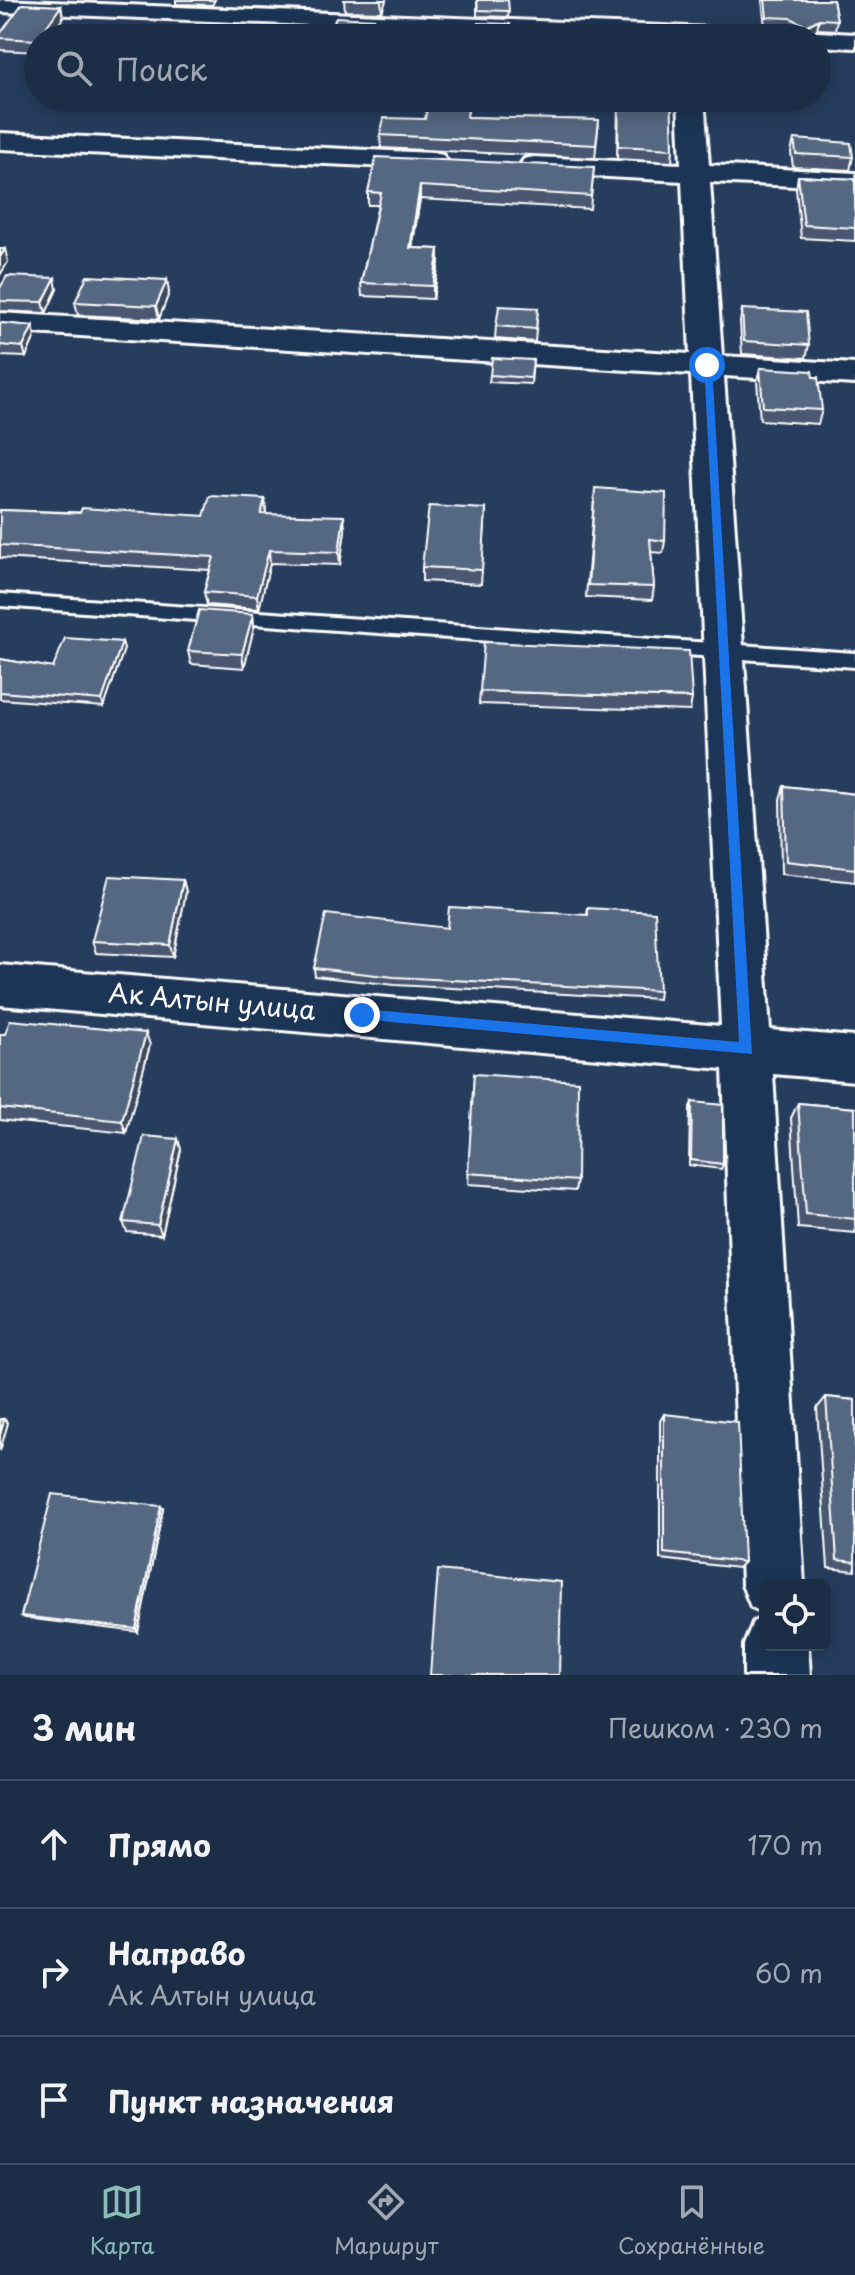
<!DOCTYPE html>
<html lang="ru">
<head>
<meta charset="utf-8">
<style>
  body { margin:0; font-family:"Playpen Sans",sans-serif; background:#25364d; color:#f1f3f6 }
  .controls { position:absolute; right:24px; bottom:24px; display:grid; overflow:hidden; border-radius:12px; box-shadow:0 4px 20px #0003 }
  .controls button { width:72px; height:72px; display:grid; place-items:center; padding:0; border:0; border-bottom:2px solid #3a4a5f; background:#1c2e46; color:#f1f3f6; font:40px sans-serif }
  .stop { position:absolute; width:24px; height:24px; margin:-18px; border:6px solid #1a73e8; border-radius:50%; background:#fff }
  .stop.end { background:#1a73e8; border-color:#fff; box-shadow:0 2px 8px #0008 }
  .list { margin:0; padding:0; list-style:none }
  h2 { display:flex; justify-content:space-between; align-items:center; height:104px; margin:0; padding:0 32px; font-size:34px }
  h2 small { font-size:26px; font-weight:400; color:#a0a8b3 }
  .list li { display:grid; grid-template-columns:52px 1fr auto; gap:24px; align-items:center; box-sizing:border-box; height:128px; padding:0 32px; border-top:2px solid #3a4a5f }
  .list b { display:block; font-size:30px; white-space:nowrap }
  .list p { margin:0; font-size:26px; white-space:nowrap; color:#a0a8b3 }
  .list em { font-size:26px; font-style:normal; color:#a0a8b3 }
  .icon { flex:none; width:44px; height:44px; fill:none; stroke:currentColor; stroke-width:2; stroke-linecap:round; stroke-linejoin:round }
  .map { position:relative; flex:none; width:855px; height:1675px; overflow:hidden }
  .search { position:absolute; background:#1c2e46; box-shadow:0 4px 20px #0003; left:24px; right:24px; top:24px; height:88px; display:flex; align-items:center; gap:20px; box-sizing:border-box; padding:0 28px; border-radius:44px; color:#a0a8b3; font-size:30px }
  .sheet { height:488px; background:#1c2e46 }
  nav { display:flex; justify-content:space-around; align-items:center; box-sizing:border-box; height:112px; border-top:2px solid #3a4a5f; background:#1c2e46; font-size:22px; color:#a0a8b3 }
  nav a { display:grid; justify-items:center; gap:4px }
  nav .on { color:#8bbbb9 }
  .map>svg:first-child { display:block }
</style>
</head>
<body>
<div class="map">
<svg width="855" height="1675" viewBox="0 0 855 1675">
  <rect width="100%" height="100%" fill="#263d5e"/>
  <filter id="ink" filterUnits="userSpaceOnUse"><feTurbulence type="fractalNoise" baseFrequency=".0125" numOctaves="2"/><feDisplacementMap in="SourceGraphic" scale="16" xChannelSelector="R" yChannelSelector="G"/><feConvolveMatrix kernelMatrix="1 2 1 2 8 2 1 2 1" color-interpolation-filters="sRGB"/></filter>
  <g filter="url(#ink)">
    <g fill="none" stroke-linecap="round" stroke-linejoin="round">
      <defs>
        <path id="service" d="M0 594 855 653V667L0 606Z"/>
        <path id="minor" d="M0 0 789 31 801 38H619L0 12Z
          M817 32 855 34V48L817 46V38H806Z
          M678 98H704L709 165 855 173V189L710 182 722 356 855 364V384L724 376 770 1030 855 1037V1081L773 1074 804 1585H765V1613L751 1607 742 1585 723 1069 0 1005V965L721 1026 691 374 0 331V313L690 354 682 181 534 173 524 171 520 165 524 159 534 157 681 164Z
          M0 133 433 153 443 155 447 161 443 167 433 169 0 149Z
          M765 1617V1645H808L810 1675H744V1645L753 1622Z"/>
      </defs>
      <use href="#service" stroke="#fff" stroke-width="6"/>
      <use href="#minor" stroke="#fff" stroke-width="6"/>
      <use href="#service" fill="#1d3557" fill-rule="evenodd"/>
      <use href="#minor" fill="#1d3557" fill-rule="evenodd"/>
    </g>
    <path fill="#49596f" stroke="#fff" stroke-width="2" d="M176 0H215L212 5 176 4Z
      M344 0H386L382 12 345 11Z
      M477 0 509 11 508 17 477 16Z
      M762 0H833L837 20 835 30 817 29 813 32 814 38H767L769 29H791L765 27Z
      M61 6 63 18 49 38H38V52L0 50V34Z
      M618 98H671L673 149 672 162 617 159Z
      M468 117 599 120 595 158 381 148 380 135 425 119Z
      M794 139 853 157 850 170 793 167 791 152Z
      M594 167 590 209 420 199 412 248 439 249V262L433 299 362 296 361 283 378 205H368V192Z
      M798 176 855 179V241L801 238 796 189Z
      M167 280 169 293 159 319 78 315 75 302Z
      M0 288 57 289 46 313 0 311Z
      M538 308 535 342 495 339 496 326Z
      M742 309 809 345 806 358 742 354 740 322Z
      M0 323 33 326 35 336 26 357 0 356Z
      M533 360 531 384 489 382 490 375Z
      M760 368 813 377 822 410 818 424 760 420 757 381Z
      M265 499 266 514 345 530 340 565 270 563 259 609 207 605 204 592 210 570 0 558V510L204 516Z
      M594 500 665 541 663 553 651 552 654 587 652 600 586 597Z
      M486 509 481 584 422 581V567Z
      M253 614 254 627 244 668 191 664 188 651Z
      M122 642 124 649 104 707 0 699V659L53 668Z
      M480 691 692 698 690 711 479 704Z
      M784 786 855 794V882L781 874 780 799Z
      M183 880 186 892 173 957 96 953 92 941Z
      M588 908 659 991 658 999 395 985 315 976 314 968 447 928 587 915Z
      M0 1034 150 1045 126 1133 0 1120Z
      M474 1074 577 1181 575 1191 468 1184Z
      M692 1102 723 1164 721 1169 689 1165 690 1107Z
      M798 1103 855 1108V1233L798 1228 791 1118Z
      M181 1149 162 1235 127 1232 123 1222Z
      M826 1397 855 1400V1571L828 1568 817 1408Z
      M664 1414 744 1562 738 1568 660 1559V1421Z
      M163 1509 138 1632 25 1618 21 1616Z"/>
    <path fill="#3c485a" stroke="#fff" stroke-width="2" d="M381 0H386L382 12Z
      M61 6 63 18 49 38H38Z
      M374 19 375 31 372 38H367Z
      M819 19 817 29 804 37 806 26Z
      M420 186V199L410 261V248Z
      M5 249 8 262 0 275V257Z
      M439 249V262L433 299V286Z
      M55 278 57 289 46 313 43 302Z
      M167 280 169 293 159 319 156 306Z
      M33 326 35 336 26 357 23 347Z
      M265 499 266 513 262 527 261 514Z
      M344 516 345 530 340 565 339 552Z
      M269 550 270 563 259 609 257 596Z
      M253 614 254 627 244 668 242 654Z
      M122 642 124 649 104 707 102 700Z
      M183 880 186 892 173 957 170 945Z
      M146 1033 150 1045 126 1133 122 1121Z
      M178 1139 181 1149 162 1235 158 1225Z
      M4 1419 8 1423 0 1451V1435Z
      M161 1506 163 1509 138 1632 136 1629Z"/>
    <path fill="#556781" stroke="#fff" stroke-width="2" d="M477 0H508L509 11 478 10Z
      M765 0H833L837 20 819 19 806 26 791 18 767 17Z
      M22 4 61 6 37 40 0 38V34Z
      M336 17 374 19 367 38H328Z
      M478 23 510 24 511 38H440L443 27 479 28Z
      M769 29H812L814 38H770Z
      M429 98H470L467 117 599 120 596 145 380 135 384 118 425 119Z
      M619 98H671L673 149 618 146Z
      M794 139 851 143 853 157 796 154Z
      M376 157 594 167 591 196 420 186 410 248 439 249 433 286 361 283 381 193 368 192Z
      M798 176 855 179V228L804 225Z
      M0 249H5L0 257Z
      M7 276 55 278 43 302 0 301V288Z
      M87 276 167 280 156 306 75 302Z
      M499 306 538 308 536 329 496 326Z
      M742 309 806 312 809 345 744 341Z
      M0 323 33 326 23 347 0 345Z
      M492 358 533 360 531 378 490 375Z
      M760 368 812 371 813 377H818L822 410 763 407Z
      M595 488 666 493 665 541 650 539 654 587 588 585Z
      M210 496 265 499 261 514 344 516 339 552 269 550 257 596 204 592 214 557 0 545V510L80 513 82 508 204 516Z
      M429 506 486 509 482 570 422 567Z
      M199 610 253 614 242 654 188 651Z
      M65 638 122 642 102 700 0 692V659L53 668Z
      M484 642 689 651 692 698 480 691Z
      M784 786 855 794V869L786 861Z
      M109 876 183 880 170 945 92 941Z
      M449 907 588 915V908L655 912 659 991 394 977 314 968 326 914 447 928Z
      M10 1020 146 1033 122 1121 0 1108V1034H5Z
      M474 1074 578 1081 577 1181 468 1173Z
      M692 1102 723 1105V1164L691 1160Z
      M798 1103 855 1108V1219L806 1214Z
      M144 1136 178 1139 158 1225 123 1222Z
      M826 1397 855 1400V1562L837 1560Z
      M664 1414 738 1422 744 1562 664 1553Z
      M0 1419H4L0 1435Z
      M52 1494 161 1506 136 1629 21 1616Z
      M438 1570 561 1582 559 1675H430Z"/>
  </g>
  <path fill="#1a73e8" d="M704 363 712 365 752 1054 357 1019V1010L362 1009 739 1042Z"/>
  <g text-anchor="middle" stroke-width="6" stroke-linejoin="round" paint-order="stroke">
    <g font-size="26" fill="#fff" stroke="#1d3557">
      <text transform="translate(212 1002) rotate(5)" y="9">Ак Алтын улица</text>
    </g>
  </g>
</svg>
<div class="controls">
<button><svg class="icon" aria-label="locate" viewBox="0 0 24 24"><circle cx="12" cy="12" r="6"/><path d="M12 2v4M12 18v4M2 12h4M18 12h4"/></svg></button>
</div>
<div class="stop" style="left:707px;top:365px"></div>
<div class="stop end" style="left:362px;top:1015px"></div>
<div class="search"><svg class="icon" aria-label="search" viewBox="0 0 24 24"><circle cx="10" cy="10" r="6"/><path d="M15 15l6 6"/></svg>Поиск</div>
</div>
<section class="sheet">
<h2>3 мин<small>Пешком · 230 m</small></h2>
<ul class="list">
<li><svg class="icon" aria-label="ahead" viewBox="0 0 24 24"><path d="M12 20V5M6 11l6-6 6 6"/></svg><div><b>Прямо</b></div><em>170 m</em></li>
<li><svg class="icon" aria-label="right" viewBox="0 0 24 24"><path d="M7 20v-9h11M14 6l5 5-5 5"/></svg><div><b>Направо</b><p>Ак Алтын улица</p></div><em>60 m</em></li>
<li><svg class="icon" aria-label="arrive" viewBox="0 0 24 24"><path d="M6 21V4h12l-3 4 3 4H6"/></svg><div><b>Пункт назначения</b></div></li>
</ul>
</section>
<nav>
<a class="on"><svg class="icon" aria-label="map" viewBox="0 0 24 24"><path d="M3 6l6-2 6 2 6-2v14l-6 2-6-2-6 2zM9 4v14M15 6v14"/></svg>Карта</a>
<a><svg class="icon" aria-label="directions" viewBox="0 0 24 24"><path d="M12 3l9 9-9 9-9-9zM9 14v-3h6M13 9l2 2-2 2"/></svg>Маршрут</a>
<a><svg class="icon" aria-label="saved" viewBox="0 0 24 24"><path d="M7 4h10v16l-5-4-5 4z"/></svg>Сохранённые</a>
</nav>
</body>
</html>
